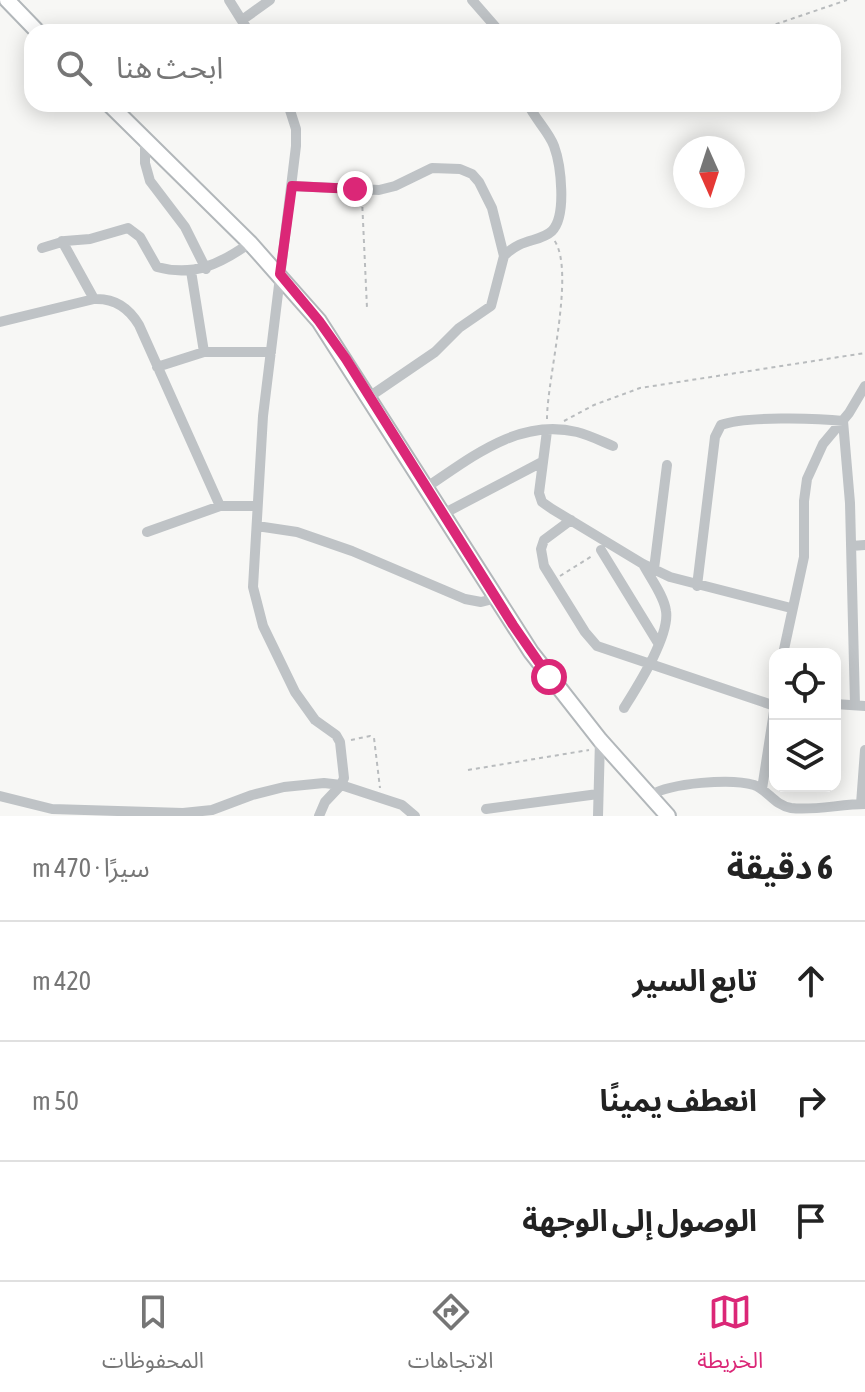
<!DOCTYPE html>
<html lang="ar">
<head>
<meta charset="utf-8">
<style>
  body { margin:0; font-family:"Asap Condensed","Noto Sans Arabic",sans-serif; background:#f2f2f2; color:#222; direction:rtl }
  .controls { position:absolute; right:24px; bottom:24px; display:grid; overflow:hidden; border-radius:16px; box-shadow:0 4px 20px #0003 }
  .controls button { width:72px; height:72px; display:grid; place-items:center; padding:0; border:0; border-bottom:2px solid #e0e0e0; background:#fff; color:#222; font:40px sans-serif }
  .compass { position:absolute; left:673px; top:136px; width:72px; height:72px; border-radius:50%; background:#fff; box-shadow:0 4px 20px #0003; rotate:177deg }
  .stop { position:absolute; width:24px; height:24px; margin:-18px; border:6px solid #db2777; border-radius:50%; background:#fff }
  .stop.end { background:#db2777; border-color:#fff; box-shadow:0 2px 8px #0008 }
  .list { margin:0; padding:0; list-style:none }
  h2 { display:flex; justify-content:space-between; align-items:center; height:104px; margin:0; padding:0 32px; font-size:34px }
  h2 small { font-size:26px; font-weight:400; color:#767676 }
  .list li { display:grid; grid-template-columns:52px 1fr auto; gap:24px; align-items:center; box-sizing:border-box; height:120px; padding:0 32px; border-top:2px solid #e0e0e0 }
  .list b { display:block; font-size:30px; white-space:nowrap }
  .list em { font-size:26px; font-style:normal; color:#767676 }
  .icon { flex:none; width:44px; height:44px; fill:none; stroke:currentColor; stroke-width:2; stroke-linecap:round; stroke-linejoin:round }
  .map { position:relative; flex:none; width:865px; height:816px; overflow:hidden; direction:ltr }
  .search { position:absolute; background:#fff; box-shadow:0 4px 20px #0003; left:24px; right:24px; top:24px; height:88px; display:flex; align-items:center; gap:20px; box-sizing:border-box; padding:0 28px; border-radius:24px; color:#767676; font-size:30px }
  .sheet { height:464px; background:#fff }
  nav { display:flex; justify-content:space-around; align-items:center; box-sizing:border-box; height:112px; border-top:2px solid #e0e0e0; background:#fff; font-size:22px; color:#767676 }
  nav a { display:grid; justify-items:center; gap:4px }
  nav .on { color:#db2777 }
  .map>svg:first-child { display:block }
</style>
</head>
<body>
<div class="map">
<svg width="865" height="816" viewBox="0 0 865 816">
  <rect width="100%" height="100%" fill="#f7f7f5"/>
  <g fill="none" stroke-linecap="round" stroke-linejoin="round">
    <defs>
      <path id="secondary" d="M7 0 38 32
        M109 104 250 243 319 321 531 652 600 740 668 816"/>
    </defs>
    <use href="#secondary" stroke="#b2b7ba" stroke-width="18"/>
    <path stroke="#b9bcbe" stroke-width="2" stroke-dasharray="4 4" stroke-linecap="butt" d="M753 32 847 0
      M362 199 367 308
      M547 419C547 378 576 270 554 240
      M564 421 594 405 640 388 865 353
      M560 576 592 556
      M351 740 370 736 374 738 380 788
      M468 770 589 750"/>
    <path stroke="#bfc3c6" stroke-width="10" d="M229 0 249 32
      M472 0 500 32
      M242 20 270 0
      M288 104 296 129V146L263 416 253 587 263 626 295 692 315 720 336 735 340 742 344 778 341 785 325 802 319 816
      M145 139V163L150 181 185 227 206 269
      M292 186 379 190 395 186 432 168 460 169 472 174 479 182 492 208 504 256 491 306 459 328 435 352 369 397
      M62 241 94 299
      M42 248 65 241 90 239 128 228 140 237 157 267C194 277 220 264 250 243
      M504 256C522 237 539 243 552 231 567 216 561 165 554 146 549 132 535 119 528 104
      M191 271 204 352
      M0 322 94 299C114 298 129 308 139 325L220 506
      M157 367 204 352H271
      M547 431 539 493 542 502 552 509 643 564 670 577 791 608
      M427 487C472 457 519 418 577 432 589 435 601 441 613 446
      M443 514 542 462
      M571 520 544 540 541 549 544 566 585 632 597 646 775 706
      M257 526 297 532 352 551 465 599 481 602 497 598
      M147 532 220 506H257
      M851 546 865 545
      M601 550 658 643
      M654 569 667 465
      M697 586 715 437 721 425C743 416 818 418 843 421L850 503 855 705
      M783 654 804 557V501L807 479 823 444 849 413 865 386
      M835 704 865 706
      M624 708C637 687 670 636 666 611 664 596 651 579 644 566
      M762 789 775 705
      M651 795C671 783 731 778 754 785 768 790 774 805 791 808 814 811 841 804 865 804
      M0 796 52 809 183 813 212 810 252 795 284 787 324 783 341 785 402 805 415 816
      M861 804 865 750
      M486 809 598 794
      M598 816 600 740"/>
    <use href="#secondary" stroke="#fff" stroke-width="14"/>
  </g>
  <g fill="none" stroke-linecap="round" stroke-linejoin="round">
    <path stroke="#db2777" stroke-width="10" d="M355 189 292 186 280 274 319 321 346 359 513 625 549 677"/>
  </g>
</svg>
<div class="controls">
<button><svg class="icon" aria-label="locate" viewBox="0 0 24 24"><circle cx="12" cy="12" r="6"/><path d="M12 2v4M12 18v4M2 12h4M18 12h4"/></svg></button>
<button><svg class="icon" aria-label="layers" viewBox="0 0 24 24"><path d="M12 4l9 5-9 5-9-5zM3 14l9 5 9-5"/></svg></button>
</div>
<svg class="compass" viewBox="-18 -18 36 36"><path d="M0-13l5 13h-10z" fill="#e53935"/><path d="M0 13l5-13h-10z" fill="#767676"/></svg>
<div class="stop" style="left:549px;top:677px"></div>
<div class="stop end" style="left:355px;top:189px"></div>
<div class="search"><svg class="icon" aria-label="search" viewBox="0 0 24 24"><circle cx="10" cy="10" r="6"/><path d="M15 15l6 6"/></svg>ابحث هنا</div>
</div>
<section class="sheet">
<h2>6 دقيقة<small>سيرًا · 470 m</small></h2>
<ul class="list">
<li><svg class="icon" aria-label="ahead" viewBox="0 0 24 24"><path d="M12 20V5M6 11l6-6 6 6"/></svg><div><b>تابع السير</b></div><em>420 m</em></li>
<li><svg class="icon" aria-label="right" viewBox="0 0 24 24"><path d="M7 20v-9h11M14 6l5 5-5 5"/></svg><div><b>انعطف يمينًا</b></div><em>50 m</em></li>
<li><svg class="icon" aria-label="arrive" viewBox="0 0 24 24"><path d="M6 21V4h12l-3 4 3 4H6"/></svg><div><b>الوصول إلى الوجهة</b></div></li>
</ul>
</section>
<nav>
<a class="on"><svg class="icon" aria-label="map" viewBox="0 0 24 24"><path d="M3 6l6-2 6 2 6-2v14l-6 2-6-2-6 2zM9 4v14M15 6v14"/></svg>الخريطة</a>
<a><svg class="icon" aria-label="directions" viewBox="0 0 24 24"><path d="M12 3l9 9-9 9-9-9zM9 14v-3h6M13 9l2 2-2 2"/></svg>الاتجاهات</a>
<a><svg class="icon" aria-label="saved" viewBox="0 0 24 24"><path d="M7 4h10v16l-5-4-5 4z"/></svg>المحفوظات</a>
</nav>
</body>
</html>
